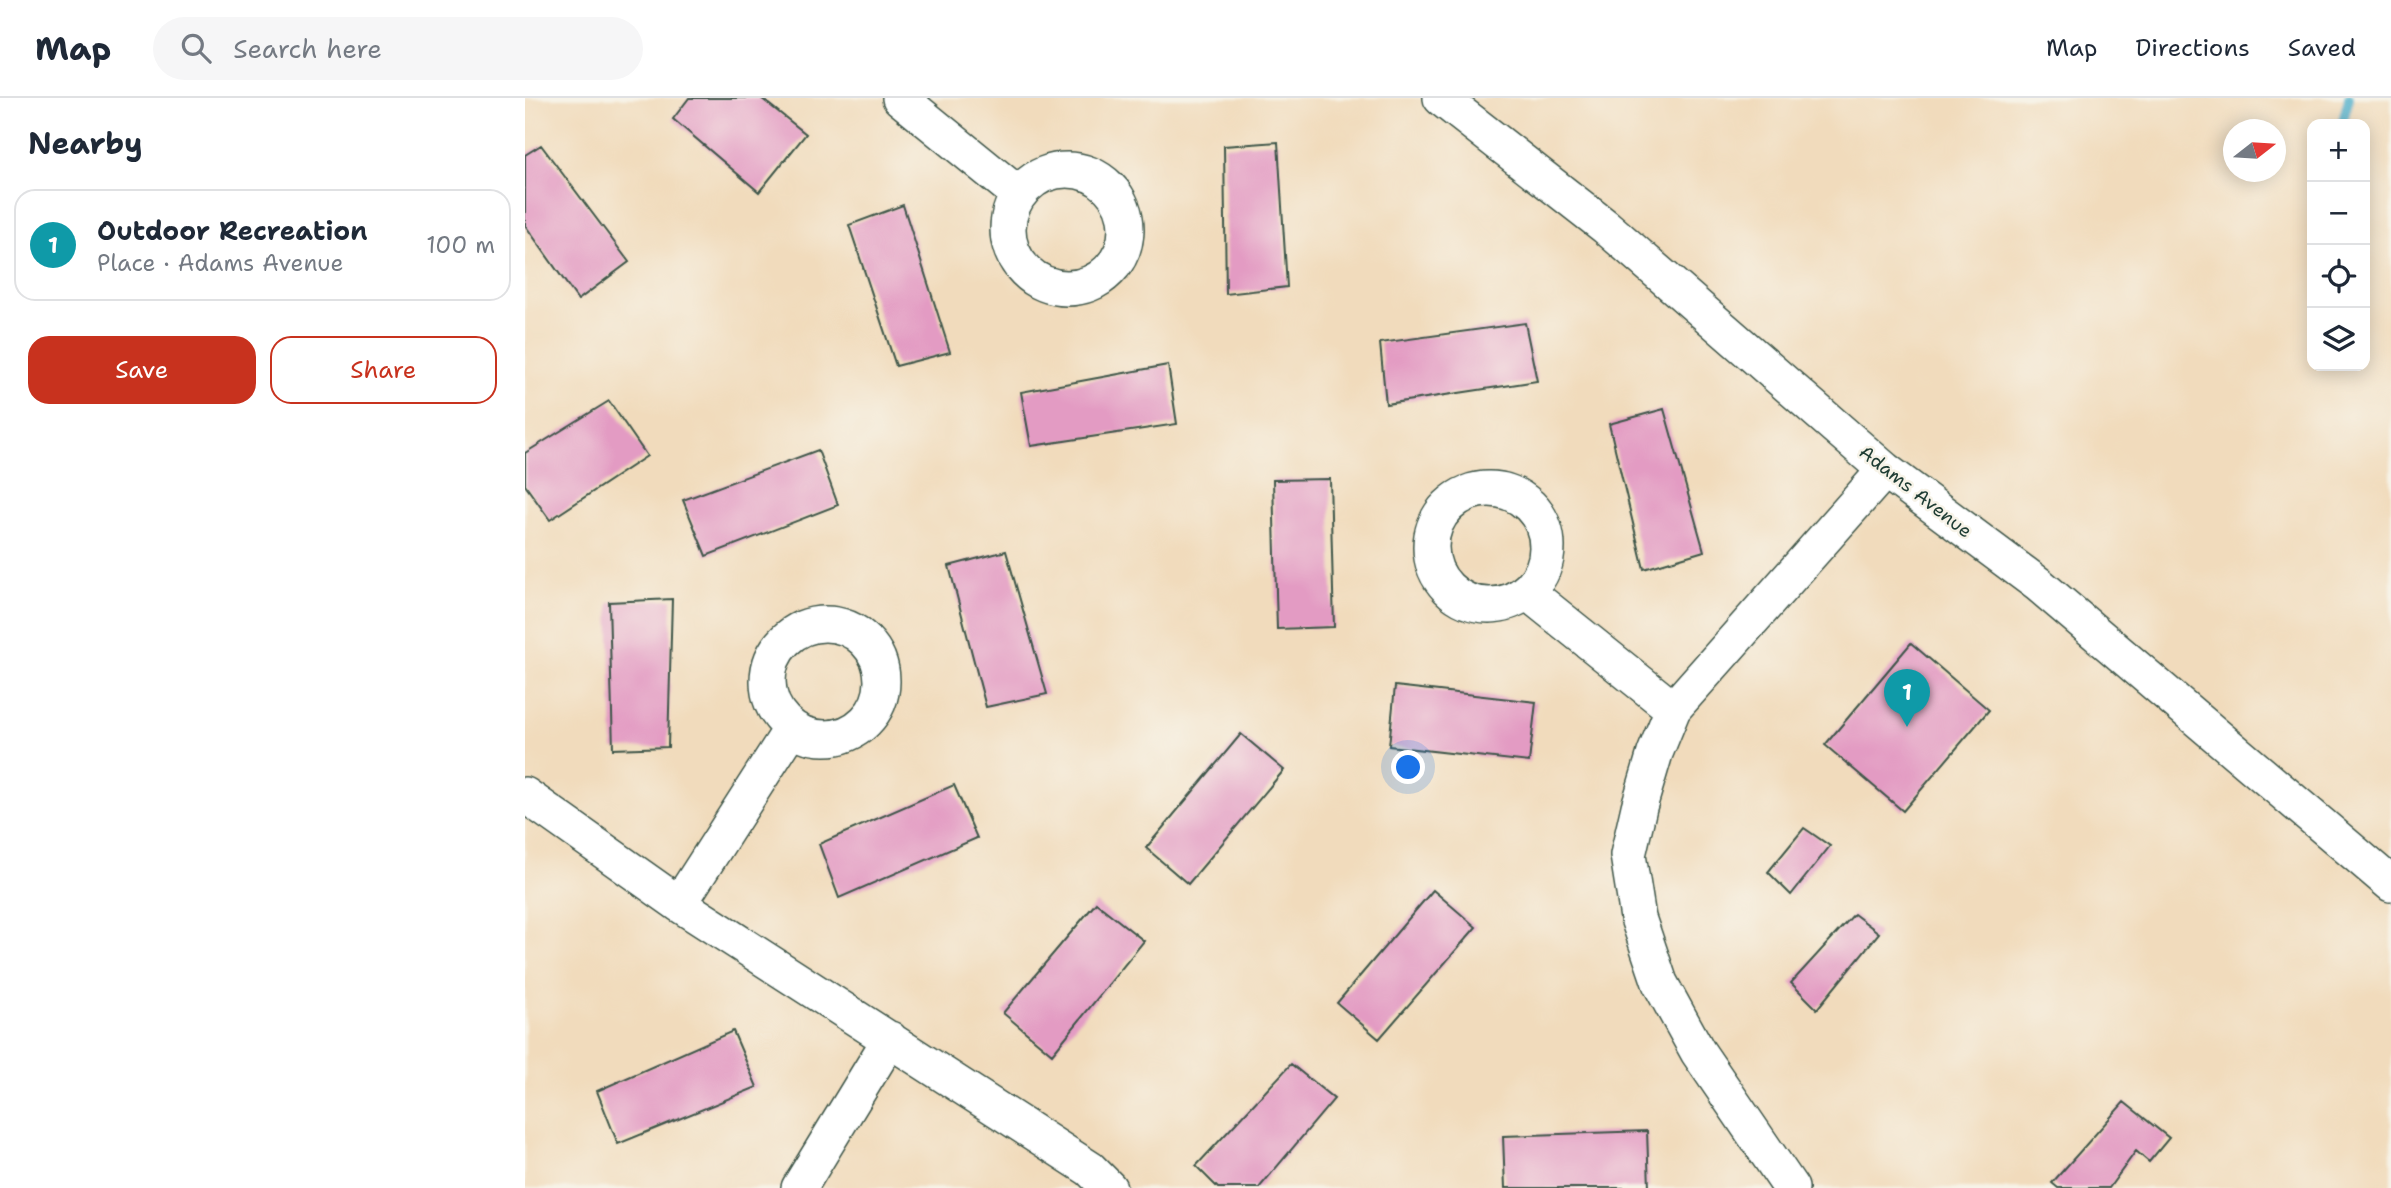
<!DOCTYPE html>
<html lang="en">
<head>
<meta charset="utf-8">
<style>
  body { margin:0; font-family:"Shantell Sans",sans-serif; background:#f6f6f7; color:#1f2937 }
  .controls { position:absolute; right:21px; top:21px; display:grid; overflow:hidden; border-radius:14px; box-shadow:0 4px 18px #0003 }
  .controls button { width:63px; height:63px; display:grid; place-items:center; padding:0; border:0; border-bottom:2px solid #e0e1e3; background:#fff; color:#1f2937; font:35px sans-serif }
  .compass { position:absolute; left:1698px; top:21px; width:63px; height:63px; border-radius:50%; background:#fff; box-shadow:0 4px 18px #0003; rotate:73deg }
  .you { position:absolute; left:884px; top:670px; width:24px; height:24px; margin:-18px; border:5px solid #fff; border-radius:50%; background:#1a73e8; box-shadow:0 0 0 10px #1a73e833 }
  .badge { display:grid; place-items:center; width:46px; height:46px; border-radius:50%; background:#c8321e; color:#fff; font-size:23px; font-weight:700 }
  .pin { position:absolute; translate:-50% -58px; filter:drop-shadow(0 2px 4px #0008) }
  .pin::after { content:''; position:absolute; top:37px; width:24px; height:21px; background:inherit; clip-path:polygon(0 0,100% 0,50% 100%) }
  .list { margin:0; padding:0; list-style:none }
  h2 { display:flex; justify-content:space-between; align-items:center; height:91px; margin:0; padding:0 28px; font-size:30px }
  h2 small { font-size:23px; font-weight:400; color:#747a83 }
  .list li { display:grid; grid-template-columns:46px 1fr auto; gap:21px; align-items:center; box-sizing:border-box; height:112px; margin:0 14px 14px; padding:0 14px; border:2px solid #e0e1e3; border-radius:21px }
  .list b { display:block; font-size:26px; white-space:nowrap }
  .list p { margin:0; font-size:23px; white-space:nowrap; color:#747a83 }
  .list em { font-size:23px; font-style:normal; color:#747a83 }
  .actions { display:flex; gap:14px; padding:21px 28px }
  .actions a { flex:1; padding:16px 0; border:2px solid #c8321e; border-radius:21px; text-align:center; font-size:24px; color:#c8321e }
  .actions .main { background:#c8321e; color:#fff }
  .icon { flex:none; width:38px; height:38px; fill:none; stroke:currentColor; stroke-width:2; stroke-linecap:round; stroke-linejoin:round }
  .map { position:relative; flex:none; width:1866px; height:1090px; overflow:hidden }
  header { display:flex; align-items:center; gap:42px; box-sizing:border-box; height:98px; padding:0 35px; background:#fff; border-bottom:2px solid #e0e1e3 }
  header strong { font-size:33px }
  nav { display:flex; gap:38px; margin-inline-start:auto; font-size:24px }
  .search { width:490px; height:63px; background:#f6f6f7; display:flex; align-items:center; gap:18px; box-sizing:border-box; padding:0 24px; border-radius:38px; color:#747a83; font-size:26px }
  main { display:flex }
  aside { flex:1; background:#fff }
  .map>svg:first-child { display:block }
</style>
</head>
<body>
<header>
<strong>Map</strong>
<div class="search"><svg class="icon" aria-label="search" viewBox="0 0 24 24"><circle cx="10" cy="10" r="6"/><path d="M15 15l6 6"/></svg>Search here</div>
<nav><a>Map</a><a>Directions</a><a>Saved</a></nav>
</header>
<main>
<aside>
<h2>Nearby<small></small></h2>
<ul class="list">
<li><span class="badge" style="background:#0f9aa8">1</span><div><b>Outdoor Recreation</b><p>Place · Adams Avenue</p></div><em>100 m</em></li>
</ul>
<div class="actions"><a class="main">Save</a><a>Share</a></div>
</aside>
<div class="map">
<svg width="1866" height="1090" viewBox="0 0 1866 1090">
  <rect width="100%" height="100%" fill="#f7f3e8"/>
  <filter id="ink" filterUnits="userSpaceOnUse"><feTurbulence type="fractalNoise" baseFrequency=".0143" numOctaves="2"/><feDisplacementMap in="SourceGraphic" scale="14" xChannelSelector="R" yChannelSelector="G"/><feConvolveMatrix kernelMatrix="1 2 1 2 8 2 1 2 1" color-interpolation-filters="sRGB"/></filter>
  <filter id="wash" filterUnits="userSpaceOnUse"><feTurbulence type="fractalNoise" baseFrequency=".00686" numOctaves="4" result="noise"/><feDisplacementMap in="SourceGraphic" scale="28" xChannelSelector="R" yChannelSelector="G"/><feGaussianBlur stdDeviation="1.57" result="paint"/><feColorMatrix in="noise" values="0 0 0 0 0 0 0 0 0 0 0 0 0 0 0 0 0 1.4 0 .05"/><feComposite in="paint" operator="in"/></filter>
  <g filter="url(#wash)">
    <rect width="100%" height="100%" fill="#f1dbbc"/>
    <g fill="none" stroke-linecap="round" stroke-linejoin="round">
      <path stroke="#4caecb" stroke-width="10" d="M1817 26 1824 0"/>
    </g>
    <g id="blocks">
      <path fill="#e39bc3" d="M164 0H236L281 36 234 94 148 21Z
        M753 44 762 189 701 196 699 48Z
        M16 47 104 164 53 202 0 127V57Z
        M378 107 425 254 371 268 324 127Z
        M1000 225 1012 283 861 306 855 245Z
        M643 267 652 326 506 348 496 294Z
        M84 303 122 358 25 422 0 387V355Z
        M1139 311 1179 453 1119 471 1084 326Z
        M293 352 313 407 181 458 158 402Z
        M805 381 809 529 752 531 748 382Z
        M481 453 522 596 461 609 424 468Z
        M147 501 143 649 88 651 84 504Z
        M1386 545 1464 612 1378 713 1300 647Z
        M870 588 1011 604 1004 664 864 648Z
        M716 636 759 672 663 786 621 750Z
        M429 687 452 740 314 800 294 746Z
        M1279 730 1305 748 1266 797 1243 774Z
        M908 792 951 829 854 941 812 905Z
        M571 805 619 843 527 956 478 915Z
        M1329 816 1354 835 1292 911 1266 885Z
        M208 933 232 989 93 1046 72 993Z
        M766 966 809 1001 734 1090H693L671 1068Z
        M1599 1004 1644 1040 1624 1064 1611 1053 1584 1090H1533L1527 1085Z
        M1122 1033 1124 1090H980L978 1038Z"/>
    </g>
  </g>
  <g filter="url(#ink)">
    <use href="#blocks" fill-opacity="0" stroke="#3e5548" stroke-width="2"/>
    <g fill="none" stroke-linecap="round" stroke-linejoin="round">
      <defs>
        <path id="minor" d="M375 0 493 96
          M916 0 1081 129 1360 372 1513 486 1866 786
          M483 131a59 59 0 1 1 118 0a59 59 0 1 1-118 0Z
          M906 449a58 58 0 1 1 116 0a58 58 0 1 1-116 0Z
          M1002 494 1148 611
          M243 583a57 57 0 1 1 114 0a57 57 0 1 1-114 0Z
          M0 697 154 806 565 1071 584 1090
          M154 806 267 630
          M274 1090 365 941
          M1266 1090 1173 954 1135 885 1113 820 1103 757 1114 709 1130 655 1148 611 1360 372"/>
      </defs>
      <use href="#minor" stroke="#3e5548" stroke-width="38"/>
      <use href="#minor" stroke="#fff" stroke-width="35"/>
    </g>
  </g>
  <g text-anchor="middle" stroke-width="5" stroke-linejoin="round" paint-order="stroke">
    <g font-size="19" fill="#1f3d34" stroke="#f7f3e8">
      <text transform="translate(1391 393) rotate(38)" y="7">Adams Avenue</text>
    </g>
  </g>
</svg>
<div class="controls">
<button>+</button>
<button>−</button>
<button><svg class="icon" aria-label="locate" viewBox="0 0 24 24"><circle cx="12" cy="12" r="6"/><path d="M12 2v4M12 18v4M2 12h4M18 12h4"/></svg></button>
<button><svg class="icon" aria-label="layers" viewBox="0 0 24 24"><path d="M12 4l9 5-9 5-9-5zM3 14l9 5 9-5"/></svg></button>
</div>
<svg class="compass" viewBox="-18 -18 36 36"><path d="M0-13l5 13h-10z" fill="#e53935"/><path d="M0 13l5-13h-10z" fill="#747a83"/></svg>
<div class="you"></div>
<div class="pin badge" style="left:1382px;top:629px;background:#0f9aa8">1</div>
</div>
</main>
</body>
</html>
